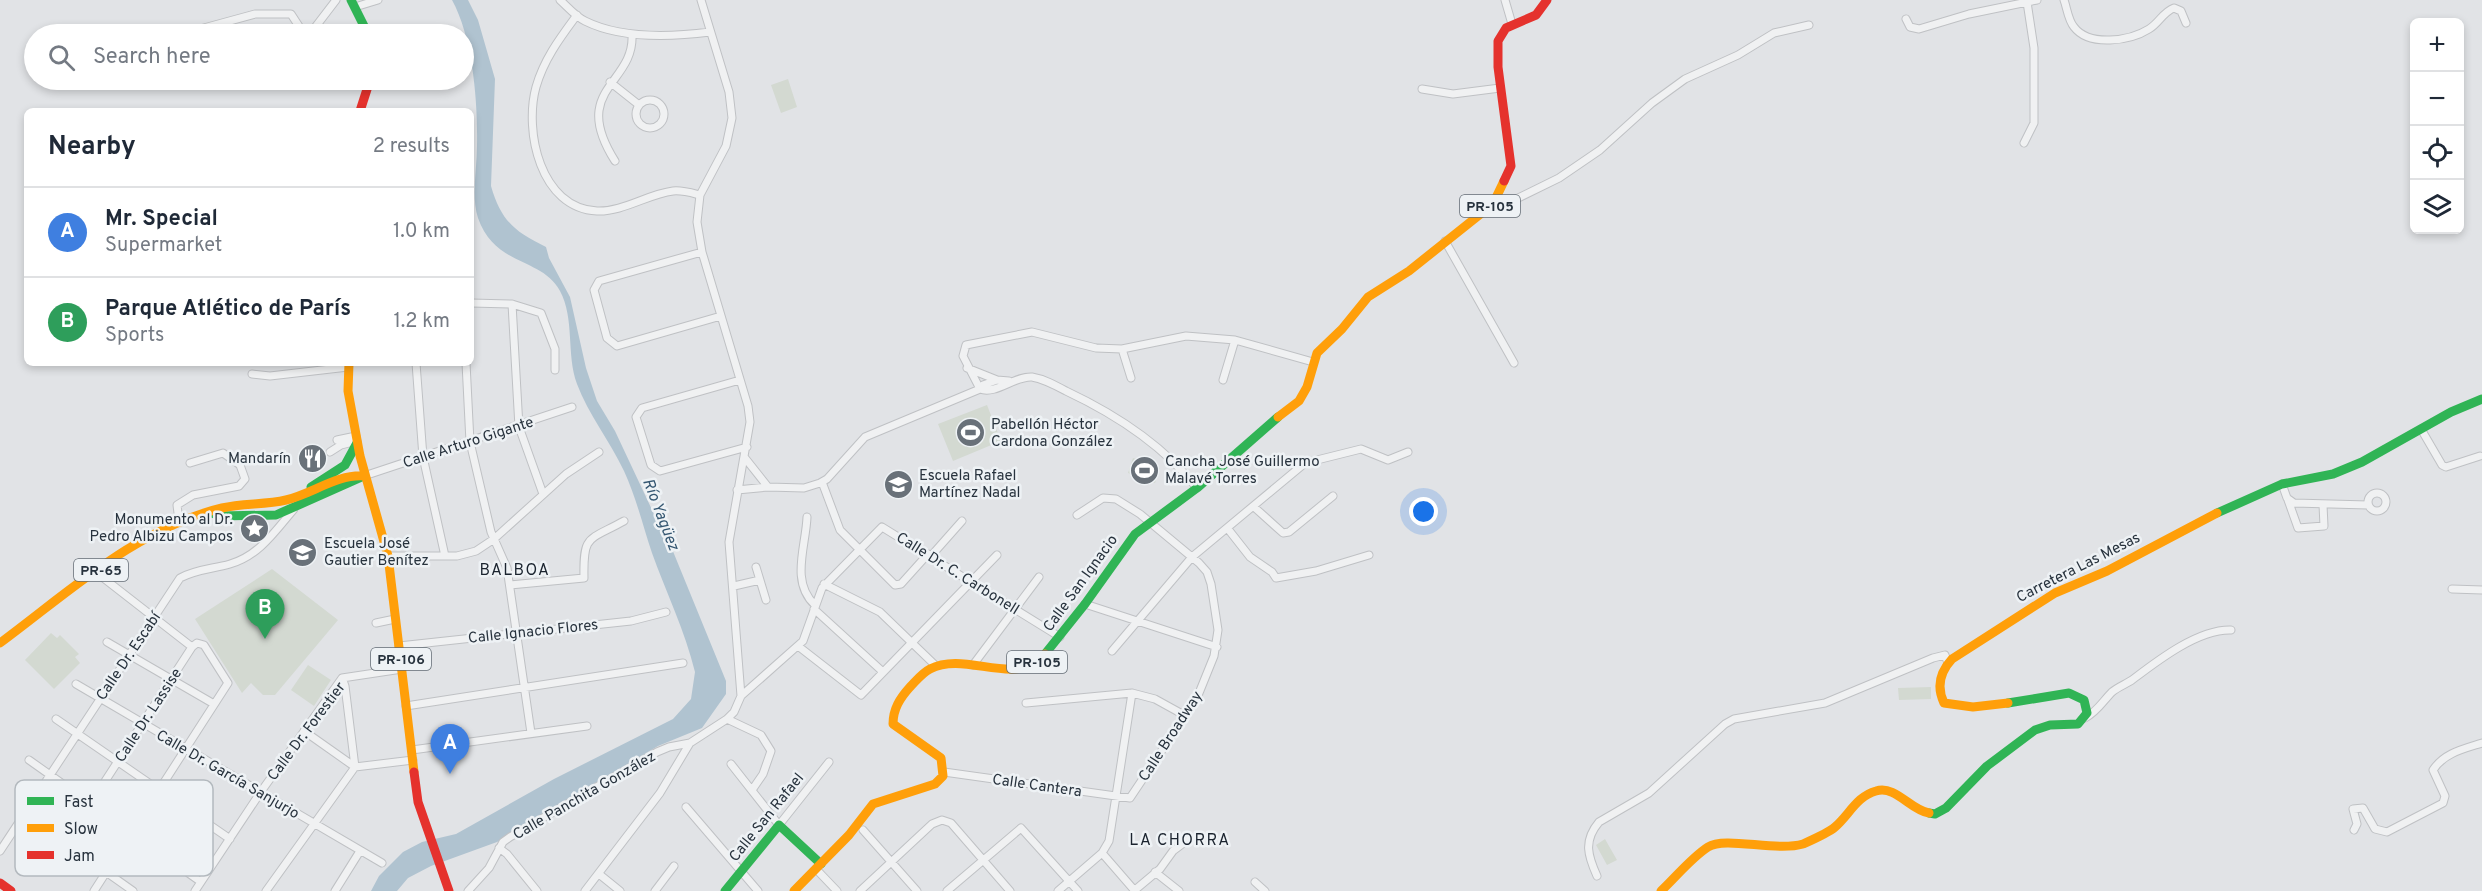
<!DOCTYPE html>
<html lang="en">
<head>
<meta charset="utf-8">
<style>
  body { margin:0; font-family:Overpass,sans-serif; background:#f2f2f3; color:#1f2937 }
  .controls { position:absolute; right:18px; top:18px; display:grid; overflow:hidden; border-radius:9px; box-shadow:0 3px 9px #0003 }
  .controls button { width:54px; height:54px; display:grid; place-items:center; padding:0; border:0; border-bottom:2px solid #e0e1e3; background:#fff; color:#1f2937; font:30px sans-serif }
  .you { position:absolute; left:1424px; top:512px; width:21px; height:21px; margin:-15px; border:4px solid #fff; border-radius:50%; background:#1a73e8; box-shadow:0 0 0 9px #1a73e833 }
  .badge { display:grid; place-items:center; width:39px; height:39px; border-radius:50%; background:#2563eb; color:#fff; font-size:20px; font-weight:700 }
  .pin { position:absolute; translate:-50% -50px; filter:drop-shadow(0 2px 3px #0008) }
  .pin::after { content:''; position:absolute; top:32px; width:21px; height:18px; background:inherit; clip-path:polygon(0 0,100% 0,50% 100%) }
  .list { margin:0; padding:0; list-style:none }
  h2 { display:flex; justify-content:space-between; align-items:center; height:78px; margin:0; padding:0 24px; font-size:26px }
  h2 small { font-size:20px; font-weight:400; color:#747a83 }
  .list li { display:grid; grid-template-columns:39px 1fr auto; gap:18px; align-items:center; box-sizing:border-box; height:90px; padding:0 24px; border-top:2px solid #e0e1e3 }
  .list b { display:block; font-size:22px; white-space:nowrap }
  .list p { margin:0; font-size:20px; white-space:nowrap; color:#747a83 }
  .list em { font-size:20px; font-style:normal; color:#747a83 }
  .icon { flex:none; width:33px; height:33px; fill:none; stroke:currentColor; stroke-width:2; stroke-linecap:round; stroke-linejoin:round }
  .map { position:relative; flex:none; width:2482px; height:891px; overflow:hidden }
  .search { position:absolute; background:#fff; box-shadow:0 3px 9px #0003; left:24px; top:24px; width:450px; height:66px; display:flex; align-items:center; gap:15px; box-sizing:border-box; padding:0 21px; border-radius:33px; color:#747a83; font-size:22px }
  .panel { position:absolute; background:#fff; box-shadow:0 3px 9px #0003; left:24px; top:108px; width:450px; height:258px; border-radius:9px }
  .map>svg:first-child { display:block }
</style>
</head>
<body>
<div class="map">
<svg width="2482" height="891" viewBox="0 0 2482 891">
  <rect width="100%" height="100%" fill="#e1e3e6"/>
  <path fill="#d3d9d1" d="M788 79 797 107 781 113 771 85Z
    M987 405 1001 441 953 461 938 424Z
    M1133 458 1160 468 1155 483 1128 473Z
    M272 569 338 620 275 695H263L251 683 242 693 195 619Z
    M51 633 57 638 60 635 79 654 75 657 80 663 54 689 25 660Z
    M308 665 331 680 314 706 291 690Z
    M1931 687V699L1899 700 1898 688Z
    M1605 839 1617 860 1607 865 1596 845Z"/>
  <path fill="#b0c3d0" d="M452 0H468L478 20 495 79 491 186C501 221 515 232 546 247L549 258 570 297 586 368 597 401 615 431 654 514 661 522 726 681V694L702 728 658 746 497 842 431 866 408 878 397 891H371L379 876 403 852 422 842 456 834 554 779 673 719 691 699 695 672C685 631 666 592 652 553 643 526 636 497 624 471 610 441 588 414 577 384 566 354 575 319 560 291 542 257 495 267 478 218 471 196 477 169 477 146 478 103 473 38 452 0Z"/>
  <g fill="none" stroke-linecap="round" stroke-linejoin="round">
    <defs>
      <path id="street" d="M560 0C568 7 575 16 585 21 621 39 671 37 710 32
        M1505 0 1512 24
        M2064 0C2067 8 2068 20 2074 27 2089 47 2130 41 2149 29 2159 23 2163 12 2174 8L2181 11 2186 23
        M355 7 378 0
        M577 15C560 38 544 59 536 87 524 131 540 208 597 211 623 212 648 194 673 191 682 190 692 193 700 195
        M1906 19 1910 27 1919 29 1969 14 2037 0
        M173 32 182 34 255 14H291L304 34
        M310 34 336 0
        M610 82 639 105
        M1422 89 1453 94 1500 88
        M636 114a14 14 0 1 1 28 0a14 14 0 1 1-28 0Z
        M2024 143 2034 123V48L2027 2
        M615 161C569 88 635 85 632 34
        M1493 204 1504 205 1559 178 1600 150 1652 103 1685 79 1738 55 1774 33 1809 25
        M1445 241 1514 363
        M702 252 599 281 594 290 607 338 617 346 721 316
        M471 303 512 304 541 313 555 349V370
        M512 304 519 427 543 494
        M1122 349 1131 378
        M416 363 423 457 445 556
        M466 363 470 442 491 532 507 568 531 733
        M967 368 997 380
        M252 374 270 376 348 367
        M740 380 642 408 636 417 651 465 660 471 747 447
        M1223 380 1235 340
        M980 389 963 356 966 345 1032 332 1096 348 1122 349 1186 336 1235 340 1313 362
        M980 389C996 395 1014 376 1032 377 1044 379 1055 385 1066 391 1115 414 1163 445 1197 488
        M2421 429 2442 465 2446 467 2480 456
        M337 440 356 436
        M330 452 341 445 357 441
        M745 458 768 487
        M364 476 572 407
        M822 482 840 530 895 585 901 584 928 554
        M2282 484 2287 498 2294 503 2368 505
        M737 490 768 487 804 488 820 483 827 479 865 437 980 389 983 385 997 380 1009 381
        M2368 502a9 9 0 1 1 18 0a9 9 0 1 1-18 0Z
        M2288 500 2298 528 2324 526 2323 505
        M1254 507 1283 533 1289 532 1333 496
        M807 517C806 546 790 582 815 605
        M179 521 177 505 193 495 239 486 245 479 240 465 223 453 190 463
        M1228 529 1250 557 1272 572 1276 578 1316 571 1369 555
        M388 556H457L476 551 494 539 566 474 599 452
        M931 556 962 521
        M756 567 766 600
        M97 573 192 647
        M824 584 880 612 936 666
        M510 585 584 578C583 534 588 541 624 521
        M734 586 760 580
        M2452 589 2482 590
        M1085 604 1217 647
        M814 609 883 672
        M376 623 395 619
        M107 642 214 704
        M399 646 631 621 666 612
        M798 646 861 695 997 555
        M1112 651 1192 557 1305 463 1361 449 1388 460 1408 452
        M973 665 1039 577
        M342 678 345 686 355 767
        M76 684 382 863
        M741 696 803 641 822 588 882 527 1060 637
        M1026 703 1132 693 1155 699 1184 715
        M406 706 683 663
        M2085 718C2097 712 2103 701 2112 692 2118 687 2126 684 2132 680 2157 661 2198 629 2231 630
        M56 719 230 839
        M727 719 761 735 771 751 763 774 752 790
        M304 731 355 767
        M412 750 587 726
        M29 760 201 882
        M731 764 779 825 829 762
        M944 772 1130 798 1197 698 1214 656 1218 630 1211 584 1207 572 1199 563 1140 514 1116 499 1103 498 1077 515
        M686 807 758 891
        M863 830 917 891
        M2354 830 2357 824 2353 809 2363 808 2375 829 2387 832 2443 803 2445 796 2433 770C2444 753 2463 749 2482 743
        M499 848 507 854 537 891
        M0 851 180 578C197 569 213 569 230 564 259 556 276 530 294 509
        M1102 853 1135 891
        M816 869 837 891
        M1155 872 1179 891
        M599 874 620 891
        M1597 876C1588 856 1583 841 1599 822L1649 793 1725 724 1734 719 1825 703 1933 658 1945 655 1948 663
        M1255 882 1265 891
        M1135 890 1160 869 1173 851 1189 839
        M94 891 228 683 204 645 197 643 192 647
        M133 891 65 843 192 647
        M195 891 260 793 342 678 402 669
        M266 891 355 767 413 760
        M335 891 360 851
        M468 891 489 868 503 842 510 837 657 752 669 747 690 743
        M585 891 660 793 690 743 727 719 734 712 741 696 729 542 750 422 748 406 702 252 697 222 700 195 726 146 732 118 729 92 701 0
        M655 891 674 866
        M860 891 932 824 942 820 951 823 1010 891
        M947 891 1021 828 1078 891
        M1058 891 1102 853 1109 841 1132 693"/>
    </defs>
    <use href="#street" stroke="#bfc1c4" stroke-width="9"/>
    <use href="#street" stroke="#f0f1f2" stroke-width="7"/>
    <path stroke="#30b455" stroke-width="9" d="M351 0 368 34
      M311 487 345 465 357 443
      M212 513 220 516 276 515 364 476
      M2217 513 2282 484 2333 474 2362 462 2451 412 2482 399
      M1045 654 1085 604 1135 534 1197 488 1278 417
      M1929 813 1935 814 1946 808 1987 766 2035 730 2050 725 2078 724 2087 713 2084 700 2069 693 2008 703
      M725 891 779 825 821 864"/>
    <path stroke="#ff9f0a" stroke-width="9" d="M349 363 348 391 360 456 388 556 414 772
      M1278 417 1299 401 1307 387 1317 353 1342 329 1368 297 1409 271 1493 204 1504 181
      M0 643C69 592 137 528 222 508 243 503 265 505 286 500 312 494 337 474 364 476
      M2008 703 1973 707 1944 703C1936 686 1940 672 1952 659L2055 593 2107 571 2217 513
      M794 891 849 835 873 804 935 784 943 776 941 758 893 724C893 709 900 698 910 687 916 681 922 673 930 669 966 650 1017 689 1045 654
      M1661 891C1676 877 1691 858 1708 847 1725 836 1776 852 1803 844 1812 840 1828 833 1835 827 1849 815 1857 796 1876 791 1896 785 1910 810 1929 813"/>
    <path stroke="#e5322d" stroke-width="9" d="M360 111 370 80
      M1504 181 1511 166 1498 67V41L1506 28 1536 15 1547 0
      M414 772 418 802 449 891
      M0 883 11 891"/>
  </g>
  <defs>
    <symbol id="stadium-disc" viewBox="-11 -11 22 22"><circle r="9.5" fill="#697179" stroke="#eef2f5"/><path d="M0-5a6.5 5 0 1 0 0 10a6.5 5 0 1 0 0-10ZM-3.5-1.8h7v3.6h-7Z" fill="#fff"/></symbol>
    <symbol id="restaurant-disc" viewBox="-11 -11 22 22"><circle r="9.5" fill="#697179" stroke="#eef2f5"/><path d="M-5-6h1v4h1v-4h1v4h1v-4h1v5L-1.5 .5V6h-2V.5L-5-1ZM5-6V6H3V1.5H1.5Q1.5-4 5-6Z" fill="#fff"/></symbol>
    <symbol id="school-disc" viewBox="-11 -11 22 22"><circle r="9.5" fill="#697179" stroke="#eef2f5"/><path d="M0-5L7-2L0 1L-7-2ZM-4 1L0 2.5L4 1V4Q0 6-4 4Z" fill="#fff"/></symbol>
    <symbol id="sight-disc" viewBox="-11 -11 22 22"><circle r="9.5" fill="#697179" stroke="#eef2f5"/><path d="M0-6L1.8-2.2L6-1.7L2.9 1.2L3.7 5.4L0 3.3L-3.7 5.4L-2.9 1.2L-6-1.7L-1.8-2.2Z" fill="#fff"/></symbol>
  </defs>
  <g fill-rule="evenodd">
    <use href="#stadium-disc" x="954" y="416" width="33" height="33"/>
    <use href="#restaurant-disc" x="296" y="442" width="33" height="33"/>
    <use href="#stadium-disc" x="1128" y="454" width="33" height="33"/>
    <use href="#school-disc" x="882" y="468" width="33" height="33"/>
    <use href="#sight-disc" x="238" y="512" width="33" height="33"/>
    <use href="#school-disc" x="286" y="536" width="33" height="33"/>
  </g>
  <g text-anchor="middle" stroke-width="5" stroke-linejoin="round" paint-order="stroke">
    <g fill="#eef2f5" stroke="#636c75" stroke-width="1.5">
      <rect x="1460" y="195" width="60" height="22" rx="4.5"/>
      <rect x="74" y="559" width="54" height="22" rx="4.5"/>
      <rect x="371" y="648" width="60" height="22" rx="4.5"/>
      <rect x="1007" y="651" width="60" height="22" rx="4.5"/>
    </g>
    <g font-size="14" font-weight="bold" fill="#28333e">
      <text x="1490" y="211">PR-105</text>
      <text x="101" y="575">PR-65</text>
      <text x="401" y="664">PR-106</text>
      <text x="1037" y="667">PR-105</text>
    </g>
    <g font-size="15" fill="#28333e" stroke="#eef2f5" text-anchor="start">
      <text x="991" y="429">Pabellón Héctor<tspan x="991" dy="17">Cardona González</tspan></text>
      <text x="291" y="463" text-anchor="end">Mandarín</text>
      <text x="1165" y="466">Cancha José Guillermo<tspan x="1165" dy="17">Malavé Torres</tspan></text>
      <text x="919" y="480">Escuela Rafael<tspan x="919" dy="17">Martínez Nadal</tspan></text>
      <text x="233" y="524" text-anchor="end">Monumento al Dr.<tspan x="233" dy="17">Pedro Albizu Campos</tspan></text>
      <text x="324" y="548">Escuela José<tspan x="324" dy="17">Gautier Benítez</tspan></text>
    </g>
    <g font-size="15" fill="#28333e" stroke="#eef2f5">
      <text transform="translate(468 442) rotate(-18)" y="5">Calle Arturo Gigante</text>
      <text transform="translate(2078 567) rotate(-27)" y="5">Carretera Las Mesas</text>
      <text transform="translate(958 573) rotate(32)" y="5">Calle Dr. C. Carbonell</text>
      <text transform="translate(1080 583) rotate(-54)" y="5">Calle San Ignacio</text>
      <text transform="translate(533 631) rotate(-6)" y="5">Calle Ignacio Flores</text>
      <text transform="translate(128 656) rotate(-56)" y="5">Calle Dr. Escabí</text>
      <text transform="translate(148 715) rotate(-57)" y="5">Calle Dr. Lassise</text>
      <text transform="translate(306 731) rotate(-53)" y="5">Calle Dr. Forestier</text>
      <text transform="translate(1170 736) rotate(-57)" y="5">Calle Broadway</text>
      <text transform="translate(228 774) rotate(30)" y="5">Calle Dr. García Sanjurjo</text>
      <text transform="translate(1037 785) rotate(8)" y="5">Calle Cantera</text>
      <text transform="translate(584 795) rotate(-30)" y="5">Calle Panchita González</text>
      <text transform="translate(766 817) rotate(-51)" y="5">Calle San Rafael</text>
    </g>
    <g font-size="16" font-style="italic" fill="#345671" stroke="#eef2f5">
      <text transform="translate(662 514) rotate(69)" y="6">Río Yagüez</text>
    </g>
    <g font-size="16" letter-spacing="1.5" fill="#1b242f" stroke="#eef2f5">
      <text x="515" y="575">BALBOA</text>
      <text x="1180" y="845">LA CHORRA</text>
    </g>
  </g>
  <rect x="15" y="780" width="198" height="96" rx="9" fill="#eef2f5" stroke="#b3b9be" stroke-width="1.5"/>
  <rect x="27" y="797" width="27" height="8" fill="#30b455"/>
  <rect x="27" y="824" width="27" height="8" fill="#ff9f0a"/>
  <rect x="27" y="851" width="27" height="8" fill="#e5322d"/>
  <g font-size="16" fill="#28333e">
    <text x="64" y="807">Fast</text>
    <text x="64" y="834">Slow</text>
    <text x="64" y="861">Jam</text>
  </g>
</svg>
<div class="controls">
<button>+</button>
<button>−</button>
<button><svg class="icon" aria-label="locate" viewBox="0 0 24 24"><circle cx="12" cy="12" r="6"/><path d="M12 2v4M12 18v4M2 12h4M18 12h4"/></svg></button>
<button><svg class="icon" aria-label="layers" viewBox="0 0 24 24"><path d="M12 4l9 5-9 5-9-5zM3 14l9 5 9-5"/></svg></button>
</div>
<div class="you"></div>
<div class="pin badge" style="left:450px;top:774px;background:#3f7fe0">A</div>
<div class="pin badge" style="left:265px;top:639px;background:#2e9e5b">B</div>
<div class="search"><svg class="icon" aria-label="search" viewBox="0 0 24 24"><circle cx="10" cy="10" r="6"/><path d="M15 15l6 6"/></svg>Search here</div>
<section class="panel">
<h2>Nearby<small>2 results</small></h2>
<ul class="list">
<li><span class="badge" style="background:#3f7fe0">A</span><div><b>Mr. Special</b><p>Supermarket</p></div><em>1.0 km</em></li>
<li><span class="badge" style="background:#2e9e5b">B</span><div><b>Parque Atlético de París</b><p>Sports</p></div><em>1.2 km</em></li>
</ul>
</section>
</div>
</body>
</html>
